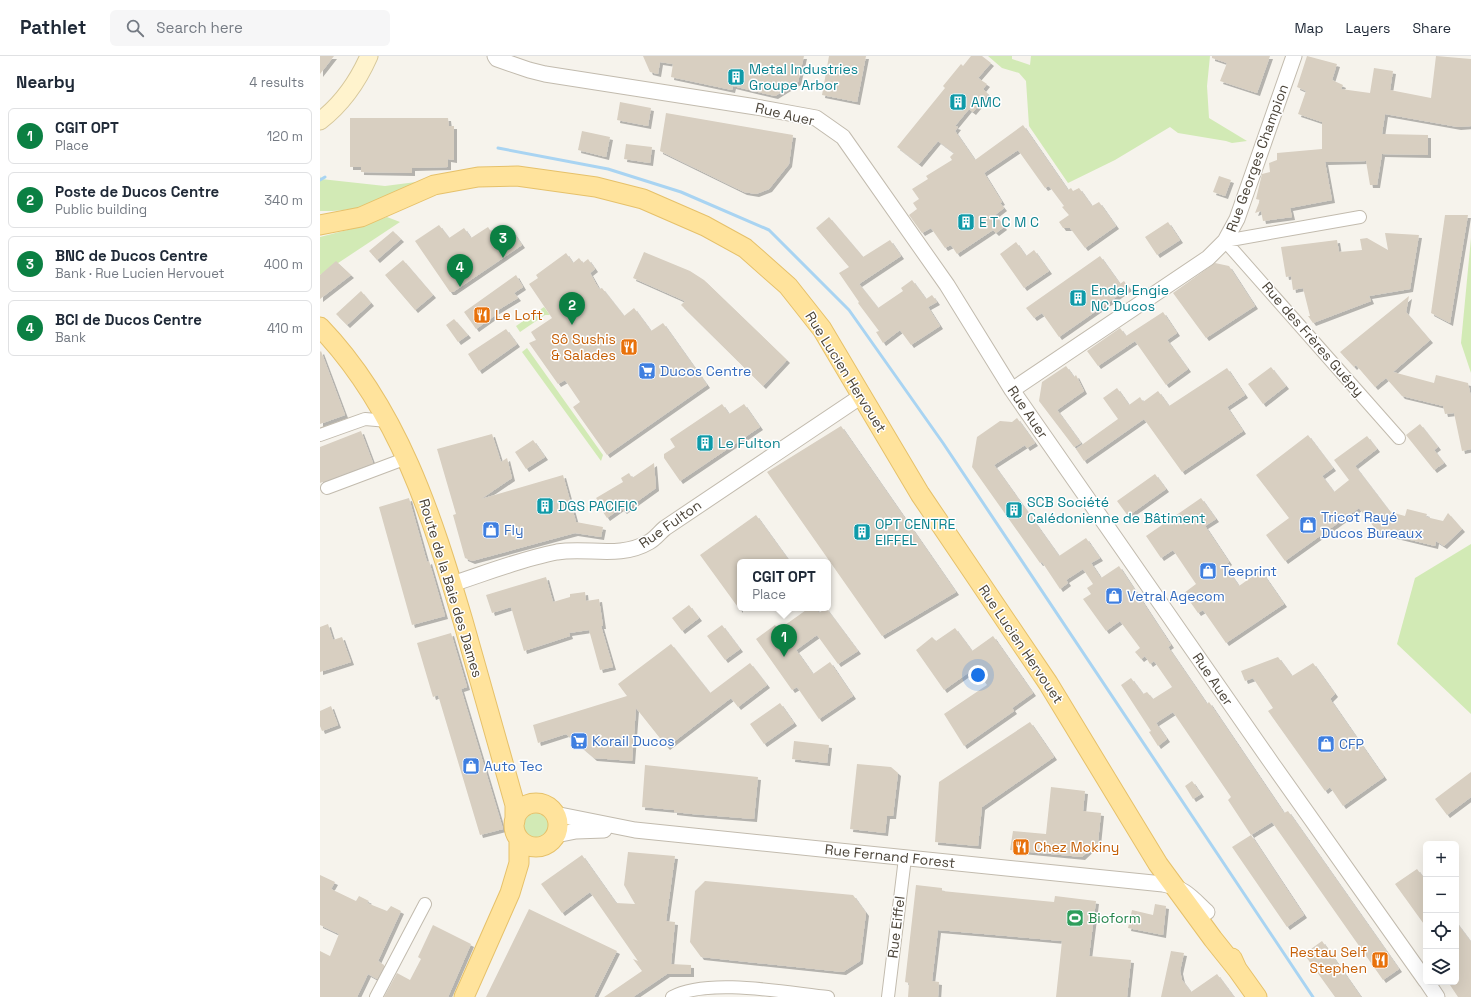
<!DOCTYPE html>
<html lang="en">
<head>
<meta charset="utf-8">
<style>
  body { margin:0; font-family:"Space Grotesk",sans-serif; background:#f6f6f7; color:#1f2937 }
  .controls { position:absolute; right:12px; bottom:12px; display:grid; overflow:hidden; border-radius:6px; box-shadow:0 4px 16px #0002 }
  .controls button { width:36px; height:36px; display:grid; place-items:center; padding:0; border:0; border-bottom:1px solid #e0e1e3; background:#fff; color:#1f2937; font:20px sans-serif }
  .you { position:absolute; left:658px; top:619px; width:14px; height:14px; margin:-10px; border:3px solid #fff; border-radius:50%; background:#1a73e8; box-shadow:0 0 0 6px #1a73e833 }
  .badge { display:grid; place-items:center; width:26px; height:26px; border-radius:50%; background:#0b8043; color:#fff; font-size:13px; font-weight:700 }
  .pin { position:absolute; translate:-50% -33px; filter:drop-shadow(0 1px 2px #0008) }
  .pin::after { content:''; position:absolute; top:21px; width:14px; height:12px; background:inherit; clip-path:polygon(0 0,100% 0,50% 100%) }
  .popup { position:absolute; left:417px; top:503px; width:94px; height:52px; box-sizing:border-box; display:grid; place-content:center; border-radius:6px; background:#fff; filter:drop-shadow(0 1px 3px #0005); font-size:13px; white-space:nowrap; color:#747a83 }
  .popup b { font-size:15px; color:#1f2937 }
  .popup::after { content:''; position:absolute; left:50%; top:100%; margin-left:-8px; border:8px solid transparent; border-top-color:#fff }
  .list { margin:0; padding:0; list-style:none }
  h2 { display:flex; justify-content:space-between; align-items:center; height:52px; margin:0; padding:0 16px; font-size:17px }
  h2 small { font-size:13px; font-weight:400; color:#747a83 }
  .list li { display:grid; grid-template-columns:26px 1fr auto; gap:12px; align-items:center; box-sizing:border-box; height:56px; margin:0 8px 8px; padding:0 8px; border:1px solid #e0e1e3; border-radius:6px }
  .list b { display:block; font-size:15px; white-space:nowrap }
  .list p { margin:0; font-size:13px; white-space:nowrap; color:#747a83 }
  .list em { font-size:13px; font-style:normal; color:#747a83 }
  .icon { flex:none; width:22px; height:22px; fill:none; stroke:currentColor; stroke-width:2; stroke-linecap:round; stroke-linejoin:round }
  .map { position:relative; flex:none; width:1151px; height:941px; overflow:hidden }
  header { display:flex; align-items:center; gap:24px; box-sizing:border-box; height:56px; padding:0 20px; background:#fff; border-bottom:1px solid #e0e1e3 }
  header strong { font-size:19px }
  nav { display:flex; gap:22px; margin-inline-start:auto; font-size:14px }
  .search { width:280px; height:36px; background:#f6f6f7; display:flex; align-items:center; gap:10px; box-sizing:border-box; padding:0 14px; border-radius:6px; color:#747a83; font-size:15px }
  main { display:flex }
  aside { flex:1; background:#fff }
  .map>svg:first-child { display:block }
</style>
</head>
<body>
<header>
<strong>Pathlet</strong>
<div class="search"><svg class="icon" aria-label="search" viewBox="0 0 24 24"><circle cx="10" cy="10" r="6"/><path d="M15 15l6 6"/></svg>Search here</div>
<nav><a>Map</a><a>Layers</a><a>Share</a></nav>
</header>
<main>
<aside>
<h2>Nearby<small>4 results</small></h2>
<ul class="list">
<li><span class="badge">1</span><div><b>CGIT OPT</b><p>Place</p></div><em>120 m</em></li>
<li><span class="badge">2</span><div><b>Poste de Ducos Centre</b><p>Public building</p></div><em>340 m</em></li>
<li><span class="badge">3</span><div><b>BNC de Ducos Centre</b><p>Bank · Rue Lucien Hervouet</p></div><em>400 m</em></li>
<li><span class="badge">4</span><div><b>BCI de Ducos Centre</b><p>Bank</p></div><em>410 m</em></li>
</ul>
</aside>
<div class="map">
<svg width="1151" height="941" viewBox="0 0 1151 941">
  <defs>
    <filter id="shadow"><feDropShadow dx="3" dy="3" stdDeviation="0" flood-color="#0004"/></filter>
  </defs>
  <rect width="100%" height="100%" fill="#f6f3ec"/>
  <path fill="#d2eab5" d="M668 0H692V3L710 9 711 0H890L887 30 889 62 927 85 912 87 906 85 858 77 850 71 795 104 748 127 709 70 706 25 699 17 682 12Z
    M0 120 1 123 65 130 104 125C67 144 43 156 0 155Z
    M67 161 80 166 0 219V181L35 172Z
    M1151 182V317L1141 287Z
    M224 251 230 259H225L200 276 196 270Z
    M207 292 283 399 281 405 202 296Z
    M1151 488V658L1077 588 1095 522Z
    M203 771a14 14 0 1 1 28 0a14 14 0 1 1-28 0Z"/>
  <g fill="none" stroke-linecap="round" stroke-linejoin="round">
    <path stroke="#a9d4f2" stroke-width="3" d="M178 92 288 113 361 136 449 174 529 254 623 387 993 941
      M0 124 5 121"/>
  </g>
  <path fill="#d8cfc1" filter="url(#shadow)" d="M0 0H14L0 18Z
    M323 0H484L478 26 455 40 413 30 412 34 351 21 353 8 340 6 338 18 330 16Z
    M509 0H546L537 46 502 39Z
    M651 0H662L671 7 658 22 667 28 663 33 668 38 653 56 649 53 635 70 638 71 635 75 655 104 703 69 748 134 751 132 753 135 759 132 772 150 779 146 796 170 765 192 750 172H743L739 166 749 159 742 151 744 150 729 130 725 132 698 94 664 117 682 146 680 147 684 152 675 159 684 171 676 177 673 174 637 198 631 189 625 192 611 172 602 177 589 159 597 153 593 147 599 143 592 133 608 123 606 120 632 104 630 101 634 97 618 85 599 108 577 91 625 32 623 30 641 8 643 10Z
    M892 0H950L937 37 900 25 907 7 892 2Z
    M987 0 1017 8 1012 24 1023 29 1021 33 1050 37 1054 12 1073 15 1070 34 1111 42 1116 0 1151 3V70L1138 71 1065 58 1062 78 1108 79V99L1062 98 1057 129H1050L1046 105 1005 106 1012 144 970 152 972 161 943 165 941 155 935 157 940 144 936 143 942 118 950 116 949 107 957 104V97L1002 93V66L978 58 986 35 977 31Z
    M300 46 331 52 328 70 297 64Z
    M346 57 473 79 469 108 449 133 436 138 424 136 340 95Z
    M30 62H128L129 70H134V104L128 103V111L92 112V117L41 116V111H30Z
    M262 75 290 81 286 101 258 94Z
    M306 88 332 91 330 107 304 103Z
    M899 120 911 124 905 140 893 136Z
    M1125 159H1148L1130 267 1111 257Z
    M509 161 543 201 570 184 581 200 539 228 558 252 583 235 581 232 592 224 606 243 612 239 617 246 608 251 620 270 591 289 580 274 563 287 556 276 559 275 538 247 539 246 519 217 529 211 496 172Z
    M848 166 860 184 837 199 825 181Z
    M119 169 129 182 144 172 151 182 168 171 178 186 193 176 202 189 133 236H130L95 185Z
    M73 175 81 183 57 204 49 195Z
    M1065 177 1099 179 1090 233 1049 240 1051 245 993 267 988 260H990L983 232 973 234 971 220 966 221 961 191 1017 184 1019 196 1042 194 1040 183 1047 182 1068 194Z
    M696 186 706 200 714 194 729 215 704 232 680 198Z
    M324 196 370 215 384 224 467 304 443 330 361 249 365 245 313 222Z
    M246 197 253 207 259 202 263 207 268 203 275 213 270 217 279 233 282 232 304 260 314 252 331 275 343 267 387 329 287 399 253 351 260 346 245 324 238 328 209 287 216 284 211 276 232 262 209 228 218 222 216 219Z
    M780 200 800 228 804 225 809 232 739 281 722 257 714 262 706 252Z
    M83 204 113 239 95 254 65 219Z
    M16 205 31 219 0 243V219Z
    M895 207 909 210 935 250 886 282 853 237Z
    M196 219 203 231 194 237 198 242 175 256 177 258 156 273 144 256Z
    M41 235 51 247 27 269 16 258Z
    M1089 240 1086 256 1110 284 1073 316 1114 327 1116 319 1148 327 1151 341V393L1142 395 1134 357 1125 358 1123 350 1082 340 1066 322 1055 331 1036 309 1034 311 1020 296Z
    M843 256 857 277 847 284 868 313 846 329 815 285 778 310 767 295 800 272 806 280Z
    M134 263 148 279 138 286 126 269Z
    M186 273 197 288 159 315 148 298Z
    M1 295 25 359 0 368V296Z
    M746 310 754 321 756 319 764 335 737 354 761 387 754 391 719 345 722 326Z
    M951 311 966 330 943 348 928 328Z
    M907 312 925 339 907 351 923 375 862 416 824 363 764 405 756 393 798 363 783 342 797 332 809 349 820 341 823 346 838 335 849 350Z
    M402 348 409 358 424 348 440 371 360 425 344 402V398L355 391 350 383Z
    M697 362 715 387 707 392 705 389 674 409 739 500 766 482 780 502 771 507 781 522 799 510 851 589 848 591 887 648 889 646 964 757 968 755 1079 913 1063 924 952 766 931 779 908 744 911 741 853 656 836 667 847 683 838 690 829 676 831 675 801 629 811 622 823 638 827 636 833 643 852 631 834 605 830 608 825 600 821 603 815 596 820 592 800 565 786 575 763 543 771 538 767 532 773 528 763 513 746 524 748 527 740 533 722 506 720 507 652 411 657 381 680 365 692 366Z
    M1100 368 1118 391 1114 394 1124 407 1114 414 1086 379Z
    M521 370 636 536 562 580 447 416Z
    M41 375 53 407 0 427V391Z
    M172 378 181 406 187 402 192 422 161 443 243 419 256 466 283 471 281 481 255 477 152 505 145 502 133 459 136 458 117 393Z
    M988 379 1013 412 1002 420 1014 436 1029 424 1014 404 1047 380 1057 393 1035 410 1070 456 1085 460 1087 453 1107 458 1106 461 1123 465 1128 457 1142 473 1124 490 1116 485 1115 490 1058 476 1039 452 965 505 946 479 969 462 936 419Z
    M213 384 225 401 206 413 195 396Z
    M334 407 336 432 304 455 301 452 287 462 281 453 284 452 276 442 303 426 301 422 309 417 312 422Z
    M835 418 846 433 808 460 797 445Z
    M89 442 107 506 109 505 125 560 92 569 59 451Z
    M881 442 896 463 885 470 909 506 905 510 919 530 933 520 931 518 939 512 964 548 906 587 883 554 878 557 864 537 876 528 853 494 841 502 826 480Z
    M436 459 470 506H420V554L380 499Z
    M226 521 233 546 250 541V538L265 536 266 545 279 543 283 570H281L293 611 280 614 269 574 249 577 250 580 204 595 191 551 172 557 166 539Z
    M369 549 379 562 362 575 352 562Z
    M489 552H496L499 557 506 552 538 595 518 608 497 579 476 594 493 618 510 606 533 640 499 663 477 631 472 634 436 583 455 569 458 574Z
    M8 568 13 584 22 581 31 606 0 616V571Z
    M402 569 420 593 405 604 387 580Z
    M635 572 652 595 673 580 713 637 692 652 694 655 644 690 624 658 667 629 655 612 624 634 596 594 612 581 616 585Z
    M131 577 147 631 141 633 183 773 160 779 118 639 113 641 97 587Z
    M351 588 390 637 430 607 447 629 418 651 411 642 347 691 316 652 312 705 274 702 246 678 218 687 213 669 307 640 298 628Z
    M958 601 972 620 993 607 1015 638 1010 643 1064 721 1023 750 1010 731 1005 735 948 655 953 652 933 622 925 625 921 615Z
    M460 647 474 667 444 688 430 668Z
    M11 650 18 669 2 675 0 670V655Z
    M710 666 734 701 662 751 658 790 615 786 619 726Z
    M474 685 509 689 507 707 472 703Z
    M537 708 571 711 578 717 573 760H567L565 777 530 773Z
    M325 709 438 721 434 763 372 758 354 756V754L322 751Z
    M1151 716V741L1127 759 1115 743Z
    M872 725 881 738 873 743 865 730Z
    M731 731 765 735 763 755 781 757 778 786 762 801 690 794 693 775 726 778Z
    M931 779 984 859 967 871 912 791Z
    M308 796 355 800 346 865 355 866 351 908 371 909V918H347L313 941H284L322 915 313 903 318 905 270 836 242 857 221 828 262 799 296 847 315 848 304 829Z
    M1097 813 1106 825V871L1075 828Z
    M0 819 15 826 11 833 36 845 39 840 49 845 47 847 67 855 71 850 81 855 58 905 64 909V911L57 923 48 918 37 941H0V895L10 900 19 878 0 869Z
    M385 825 533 839 546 857 540 905 523 916 381 901 370 886 375 835Z
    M596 829 622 832V835L734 846 735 840 776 845 769 900 811 904 807 941H736L742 885 618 874 612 925 619 926 618 941H588L589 927 585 926Z
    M835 848 846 850 843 879 808 872 812 854 833 859Z
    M209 853 297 895 274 941H166Z
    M1136 866 1151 886V941H1138L1128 926H1136Z
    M113 869 151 888 128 941H64L77 917 90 924 101 903 98 901Z
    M1002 885 1041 941H1015L984 898Z
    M851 895 864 897 860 915 862 924 871 936 897 918 914 941H841Z"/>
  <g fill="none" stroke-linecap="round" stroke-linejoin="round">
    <defs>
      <path id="minor" d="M905 185 1079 382
        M905 185 1040 161
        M0 379 45 363 68 365
        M7 432 87 402
        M56 941 105 848
        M352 941C388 921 468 937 508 941
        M568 941 585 802"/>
      <path id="tertiary" d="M175 0 177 3 209 14 225 18 436 51 496 62 523 81 627 229 692 334 953 709 1106 925
        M692 334 888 202 905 185 917 163 974 0
        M132 528C166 517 201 503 237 496 268 491 300 503 329 486 335 483 340 476 345 472L543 339
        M235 758 315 774 843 828C865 832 872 842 887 856
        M236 779 256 775 284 774
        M1107 926 1117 941"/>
      <path id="secondary" d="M0 65C22 48 38 25 49 0"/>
      <path id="primary" d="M0 169 41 161 114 129 158 121 197 120 276 131 323 143 385 170 425 192 468 230 502 273 600 438 728 627 838 808 893 883 917 913
        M0 271C78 352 112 460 143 565 160 627 178 688 195 749V765
        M194 769a22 22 0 1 1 44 0a22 22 0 1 1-44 0Z
        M912 902 917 913 937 941
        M144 941 190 837 199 807V783"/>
    </defs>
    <use href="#minor" stroke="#c2bbae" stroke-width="14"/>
    <use href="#tertiary" stroke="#c2bbae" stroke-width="17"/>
    <use href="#secondary" stroke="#d6c79b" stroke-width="19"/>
    <use href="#primary" stroke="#e6c16a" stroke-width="21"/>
    <use href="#minor" stroke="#fff" stroke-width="12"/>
    <use href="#tertiary" stroke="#fff" stroke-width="15"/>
    <use href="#secondary" stroke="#fff3cd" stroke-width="17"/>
    <use href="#primary" stroke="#ffe39c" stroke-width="19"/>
  </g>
  <defs>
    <symbol id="building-square" viewBox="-11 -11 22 22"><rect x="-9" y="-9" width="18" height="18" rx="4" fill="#0f9aa8" stroke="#fff"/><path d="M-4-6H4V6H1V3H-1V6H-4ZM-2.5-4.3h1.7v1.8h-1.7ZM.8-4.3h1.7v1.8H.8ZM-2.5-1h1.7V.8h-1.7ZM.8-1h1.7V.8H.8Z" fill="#fff"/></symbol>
    <symbol id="restaurant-square" viewBox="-11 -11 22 22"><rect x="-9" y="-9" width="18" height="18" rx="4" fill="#e8710a" stroke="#fff"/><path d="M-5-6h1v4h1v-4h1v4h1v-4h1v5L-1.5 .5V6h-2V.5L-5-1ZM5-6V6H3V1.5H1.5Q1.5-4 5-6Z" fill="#fff"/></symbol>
    <symbol id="supermarket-square" viewBox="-11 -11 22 22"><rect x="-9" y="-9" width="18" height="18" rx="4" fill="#3f7fe0" stroke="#fff"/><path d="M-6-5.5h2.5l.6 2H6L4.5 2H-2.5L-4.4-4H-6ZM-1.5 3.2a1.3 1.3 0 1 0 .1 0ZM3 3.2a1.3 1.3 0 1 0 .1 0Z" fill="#fff"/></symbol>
    <symbol id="shop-square" viewBox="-11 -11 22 22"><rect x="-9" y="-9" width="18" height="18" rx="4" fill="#3f7fe0" stroke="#fff"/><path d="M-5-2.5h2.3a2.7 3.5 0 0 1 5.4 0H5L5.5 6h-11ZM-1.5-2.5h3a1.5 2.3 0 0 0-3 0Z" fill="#fff"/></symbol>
    <symbol id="stadium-square" viewBox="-11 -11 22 22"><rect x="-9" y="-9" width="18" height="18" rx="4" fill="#2e9e5b" stroke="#fff"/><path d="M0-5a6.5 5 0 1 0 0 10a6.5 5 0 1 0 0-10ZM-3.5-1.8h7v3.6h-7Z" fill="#fff"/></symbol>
  </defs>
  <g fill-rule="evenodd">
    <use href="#building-square" x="406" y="11" width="20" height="20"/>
    <use href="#building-square" x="628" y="36" width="20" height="20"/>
    <use href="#building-square" x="636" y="156" width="20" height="20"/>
    <use href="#building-square" x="748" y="232" width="20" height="20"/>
    <use href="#restaurant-square" x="152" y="249" width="20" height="20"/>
    <use href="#restaurant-square" x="299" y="281" width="20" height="20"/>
    <use href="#supermarket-square" x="317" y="305" width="20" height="20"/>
    <use href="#building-square" x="375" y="377" width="20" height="20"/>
    <use href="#building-square" x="215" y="440" width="20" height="20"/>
    <use href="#building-square" x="684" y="444" width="20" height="20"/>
    <use href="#shop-square" x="978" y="459" width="20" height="20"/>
    <use href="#shop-square" x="161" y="464" width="20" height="20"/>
    <use href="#building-square" x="532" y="466" width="20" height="20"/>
    <use href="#shop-square" x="878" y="505" width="20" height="20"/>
    <use href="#shop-square" x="784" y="530" width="20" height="20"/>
    <use href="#supermarket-square" x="249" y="675" width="20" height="20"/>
    <use href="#shop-square" x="996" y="678" width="20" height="20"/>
    <use href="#shop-square" x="141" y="700" width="20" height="20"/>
    <use href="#restaurant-square" x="691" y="781" width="20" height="20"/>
    <use href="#stadium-square" x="745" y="852" width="20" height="20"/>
    <use href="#restaurant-square" x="1050" y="894" width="20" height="20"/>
  </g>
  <g text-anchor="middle" stroke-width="3" stroke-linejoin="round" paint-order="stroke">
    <g font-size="14" fill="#0d838f" stroke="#fff" text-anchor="start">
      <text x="429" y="18">Metal Industries<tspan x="429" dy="16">Groupe Arbor</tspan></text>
      <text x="651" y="51">AMC</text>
      <text x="659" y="171">E T C M C</text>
      <text x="771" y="239">Endel Engie<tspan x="771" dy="16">NC Ducos</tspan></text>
      <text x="398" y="392">Le Fulton</text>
      <text x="707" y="451">SCB Société<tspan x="707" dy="16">Calédonienne de Bâtiment</tspan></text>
      <text x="238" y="455">DGS PACIFIC</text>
      <text x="555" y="473">OPT CENTRE<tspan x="555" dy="16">EIFFEL</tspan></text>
    </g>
    <g font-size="14" fill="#4b4439" stroke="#fff">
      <text transform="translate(465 58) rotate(13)" y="5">Rue Auer</text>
      <text transform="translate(937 102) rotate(-70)" y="5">Rue Georges Champion</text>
      <text transform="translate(993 283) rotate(49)" y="5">Rue des Frères Guépy</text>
      <text transform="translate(526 316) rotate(58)" y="5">Rue Lucien Hervouet</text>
      <text transform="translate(708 356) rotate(56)" y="5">Rue Auer</text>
      <text transform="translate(350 468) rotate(-35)" y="5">Rue Fulton</text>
      <text transform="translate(131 532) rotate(73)" y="5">Route de la Baie des Dames</text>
      <text transform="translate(701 588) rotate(56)" y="5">Rue Lucien Hervouet</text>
      <text transform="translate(893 623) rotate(56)" y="5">Rue Auer</text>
      <text transform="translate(570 800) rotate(6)" y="5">Rue Fernand Forest</text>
      <text transform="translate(576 871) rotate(-83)" y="5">Rue Eiffel</text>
    </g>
    <g font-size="14" fill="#c56008" stroke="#fff" text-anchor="start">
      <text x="175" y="264">Le Loft</text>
      <text x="296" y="288" text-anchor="end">Sô Sushis<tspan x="296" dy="16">&amp; Salades</tspan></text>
      <text x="714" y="796">Chez Mokiny</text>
      <text x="1047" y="901" text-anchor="end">Restau Self<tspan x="1047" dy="16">Stephen</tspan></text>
    </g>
    <g font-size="14" fill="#366cbe" stroke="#fff" text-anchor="start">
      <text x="340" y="320">Ducos Centre</text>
      <text x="1001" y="466">Tricot Rayé<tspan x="1001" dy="16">Ducos Bureaux</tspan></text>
      <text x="184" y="479">Fly</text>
      <text x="901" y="520">Teeprint</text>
      <text x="807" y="545">Vetral Agecom</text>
      <text x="272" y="690">Korail Ducos</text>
      <text x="1019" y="693">CFP</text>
      <text x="164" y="715">Auto Tec</text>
    </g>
    <g font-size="14" fill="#27864d" stroke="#fff" text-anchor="start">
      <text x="768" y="867">Bioform</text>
    </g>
  </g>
</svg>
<div class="controls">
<button>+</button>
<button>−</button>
<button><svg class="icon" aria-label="locate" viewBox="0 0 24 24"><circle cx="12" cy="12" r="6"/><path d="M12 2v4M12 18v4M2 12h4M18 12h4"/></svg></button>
<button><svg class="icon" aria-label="layers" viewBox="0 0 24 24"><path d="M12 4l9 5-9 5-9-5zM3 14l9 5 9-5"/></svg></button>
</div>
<div class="you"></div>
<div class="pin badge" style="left:464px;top:601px">1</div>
<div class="popup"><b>CGIT OPT</b>Place</div>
<div class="pin badge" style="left:252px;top:269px">2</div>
<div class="pin badge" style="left:183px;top:202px">3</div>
<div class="pin badge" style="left:140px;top:231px">4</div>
</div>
</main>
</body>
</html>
